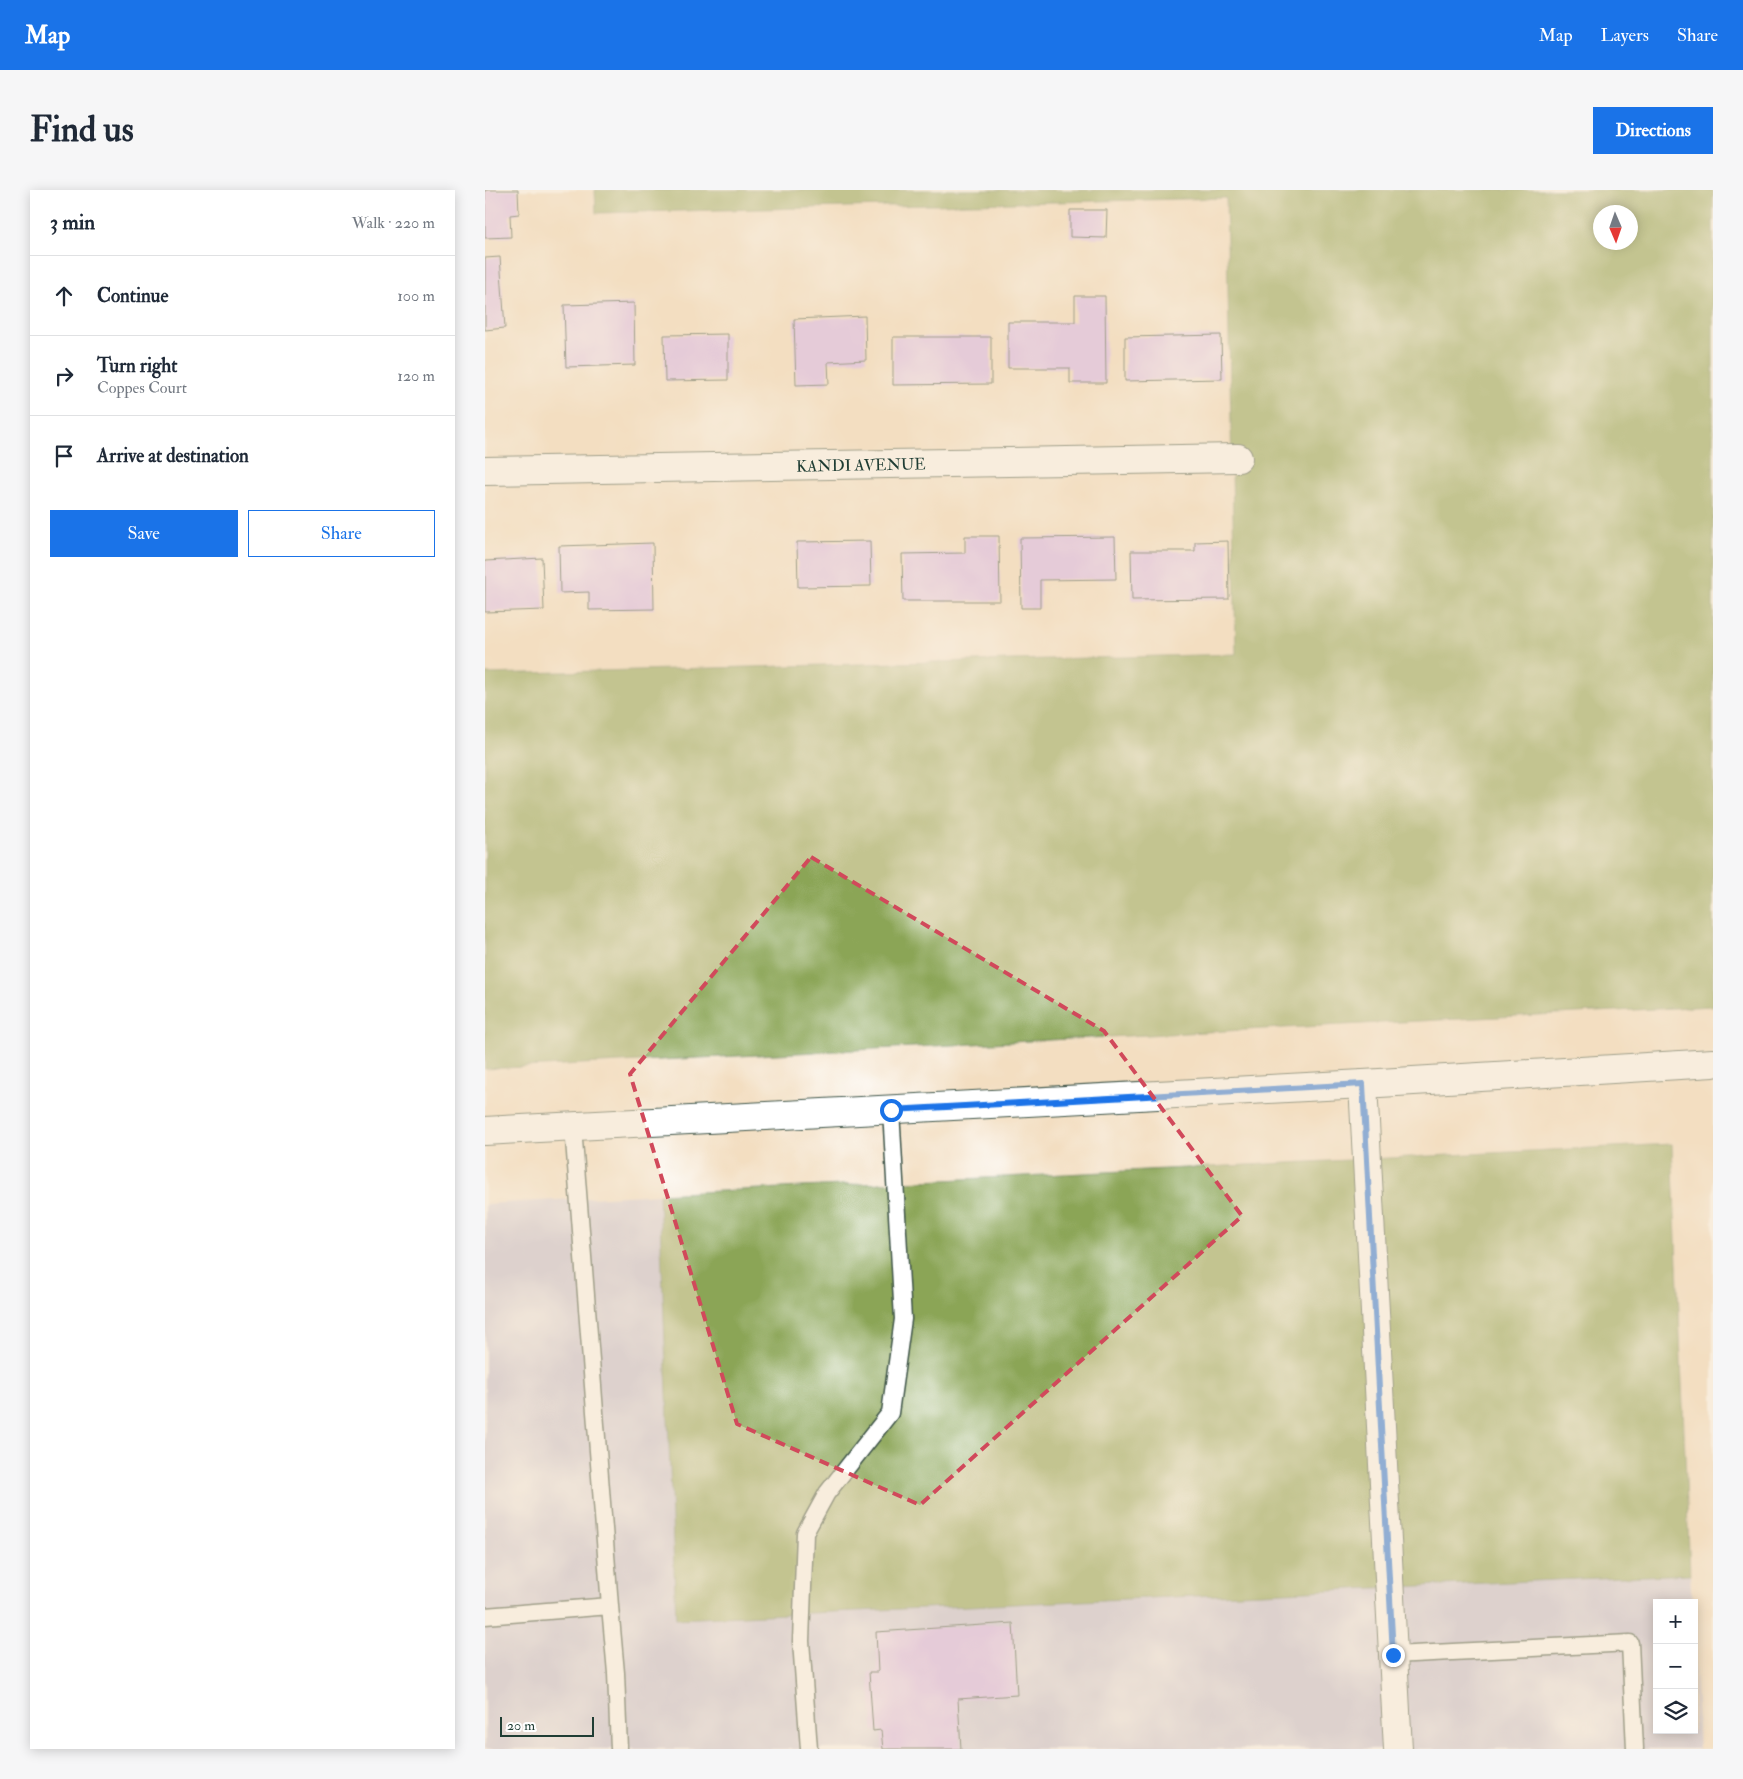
<!DOCTYPE html>
<html lang="en">
<head>
<meta charset="utf-8">
<style>
  body { margin:0; font-family:"IM FELL Double Pica",serif; background:#f6f6f7; color:#1f2937 }
  .controls { position:absolute; right:15px; bottom:15px; display:grid; overflow:hidden; border-radius:0px; box-shadow:0 2px 12px #0003 }
  .controls button { width:45px; height:45px; display:grid; place-items:center; padding:0; border:0; border-bottom:1px solid #e0e1e3; background:#fff; color:#1f2937; font:25px sans-serif }
  .compass { position:absolute; left:1108px; top:15px; width:45px; height:45px; border-radius:50%; background:#fff; box-shadow:0 2px 12px #0003; rotate:178deg }
  .scale { position:absolute; left:15px; bottom:12px; width:94px; box-sizing:border-box; padding-left:5px; border:2px solid #1f3d34; border-top:0; font-size:14px; line-height:18px; white-space:nowrap; color:#1f3d34; -webkit-text-stroke:4px #fff; paint-order:stroke }
  .stop { position:absolute; width:15px; height:15px; margin:-11px; border:4px solid #1a73e8; border-radius:50%; background:#fff }
  .stop.end { background:#1a73e8; border-color:#fff; box-shadow:0 1px 5px #0008 }
  .list { margin:0; padding:0; list-style:none }
  h2 { display:flex; justify-content:space-between; align-items:center; height:65px; margin:0; padding:0 20px; font-size:21px }
  h2 small { font-size:16px; font-weight:400; color:#747a83 }
  .list li { display:grid; grid-template-columns:32px 1fr auto; gap:15px; align-items:center; box-sizing:border-box; height:80px; padding:0 20px; border-top:1px solid #e0e1e3 }
  .list b { display:block; font-size:19px; white-space:nowrap }
  .list p { margin:0; font-size:16px; white-space:nowrap; color:#747a83 }
  .list em { font-size:16px; font-style:normal; color:#747a83 }
  .actions { display:flex; gap:10px; padding:15px 20px }
  .actions a { flex:1; padding:11px 0; border:1px solid #1a73e8; border-radius:0px; text-align:center; font-size:18px; color:#1a73e8 }
  .actions .main { background:#1a73e8; color:#fff }
  .icon { flex:none; width:28px; height:28px; fill:none; stroke:currentColor; stroke-width:2; stroke-linecap:round; stroke-linejoin:round }
  .map { position:relative; flex:none; width:1228px; height:1559px; overflow:hidden; border-radius:0px }
  header { display:flex; align-items:center; gap:30px; box-sizing:border-box; height:70px; padding:0 25px; background:#1a73e8; color:#fff }
  header strong { font-size:24px }
  nav { display:flex; gap:28px; margin-inline-start:auto; font-size:18px }
  .intro { display:flex; align-items:center; justify-content:space-between; box-sizing:border-box; height:120px; padding:0 30px }
  h1 { margin:0; font-size:35px }
  .button { padding:12px 22px; border-radius:0px; background:#1a73e8; color:#fff; font-size:18px; font-weight:700 }
  main { display:flex; gap:30px; padding:0 30px }
  aside { flex:1; background:#fff; border-radius:0px; box-shadow:0 2px 12px #0003 }
  .map>svg:first-child { display:block }
</style>
</head>
<body>
<header>
<strong>Map</strong>
<nav><a>Map</a><a>Layers</a><a>Share</a></nav>
</header>
<div class="intro"><h1>Find us</h1><a class="button">Directions</a></div>
<main>
<aside>
<h2>3 min<small>Walk · 220 m</small></h2>
<ul class="list">
<li><svg class="icon" aria-label="ahead" viewBox="0 0 24 24"><path d="M12 20V5M6 11l6-6 6 6"/></svg><div><b>Continue</b></div><em>100 m</em></li>
<li><svg class="icon" aria-label="right" viewBox="0 0 24 24"><path d="M7 20v-9h11M14 6l5 5-5 5"/></svg><div><b>Turn right</b><p>Coppes Court</p></div><em>120 m</em></li>
<li><svg class="icon" aria-label="arrive" viewBox="0 0 24 24"><path d="M6 21V4h12l-3 4 3 4H6"/></svg><div><b>Arrive at destination</b></div></li>
</ul>
<div class="actions"><a class="main">Save</a><a>Share</a></div>
</aside>
<div class="map">
<svg width="1228" height="1559" viewBox="0 0 1228 1559">
  <rect width="100%" height="100%" fill="#fff"/>
  <filter id="ink" filterUnits="userSpaceOnUse"><feTurbulence type="fractalNoise" baseFrequency=".02" numOctaves="2"/><feDisplacementMap in="SourceGraphic" scale="10" xChannelSelector="R" yChannelSelector="G"/><feConvolveMatrix kernelMatrix="1 2 1 2 8 2 1 2 1" color-interpolation-filters="sRGB"/></filter>
  <filter id="wash" filterUnits="userSpaceOnUse"><feTurbulence type="fractalNoise" baseFrequency=".0096" numOctaves="4" result="noise"/><feDisplacementMap in="SourceGraphic" scale="20" xChannelSelector="R" yChannelSelector="G"/><feGaussianBlur stdDeviation="1.12" result="paint"/><feColorMatrix in="noise" values="0 0 0 0 0 0 0 0 0 0 0 0 0 0 0 0 0 1.4 0 .05"/><feComposite in="paint" operator="in"/></filter>
  <g filter="url(#wash)">
    <rect width="100%" height="100%" fill="#f3dec1"/>
    <path fill="#c3c1db" d="M174 1004 191 1429 1205 1384 1207 1413H1172V1540H1209V1465L1214 1559H0V1014Z"/>
    <path fill="#8ba557" stroke="#557146" fill-rule="evenodd" d="M110 0H1228V816L0 879V484L751 464 741 8 111 23ZM1116 22H1146V52H1116Z
      M1187 954 1205 1384 191 1429 174 1004Z"/>
    <g id="blocks">
      <path fill="#d6b3f3" d="M0 0H33L34 24 25 25 26 47 0 48Z
        M585 20H622L621 48 585 47Z
        M15 67 20 138 0 140V68Z
        M590 106H620L621 193H585V178H523V132H590Z
        M149 113 150 175 81 177 79 115Z
        M380 126 381 170 343 172 344 194 311 195 309 129Z
        M243 144V190L180 191 179 145Z
        M736 145 737 189 640 191V147Z
        M408 147H506V194L408 195Z
        M480 346H514L515 411H418L417 364 480 363Z
        M630 347 631 389 555 390V418H536L535 348Z
        M385 351 386 396 313 397 312 352Z
        M743 351 744 409 647 410 646 361H710V352Z
        M168 353 169 419 104 420V402L75 403 74 356Z
        M57 368 59 420 0 422V371Z
        M528 1433 532 1505 473 1509 476 1559H398L396 1540 388 1541 384 1482H393L391 1442Z"/>
    </g>
  </g>
  <g filter="url(#ink)">
    <use href="#blocks" fill-opacity="0" stroke="#3f5549" stroke-width="1"/>
    <g fill="none" stroke-linecap="round" stroke-linejoin="round">
      <defs>
        <path id="service" d="M88 937 125 1416 131 1483 134 1559
          M0 1426 125 1416
          M908 1465 1145 1453 1150 1559
          M324 1559 316 1451 320 1343 342 1303 405 1223 418 1129 406 920"/>
        <g id="minor">
          <path id="s1" d="M0 281 753 268"/>
          <path d="M878 894 913 1559"/>
        </g>
        <path id="primary" d="M0 941 878 894 1228 873"/>
      </defs>
      <use href="#service" stroke="#3f5549" stroke-width="19"/>
      <use href="#minor" stroke="#3f5549" stroke-width="30"/>
      <use href="#primary" stroke="#3f5549" stroke-width="30"/>
      <use href="#service" stroke="#fff" stroke-width="16"/>
      <use href="#minor" stroke="#fff" stroke-width="28"/>
      <use href="#primary" stroke="#fff" stroke-width="28"/>
    </g>
  </g>
  <g fill="none" stroke-linecap="round" stroke-linejoin="round" filter="url(#ink)">
    <path stroke="#1a73e8" stroke-width="6" d="M406 920 878 894 908 1465"/>
  </g>
  <path d="M0 0H1228V1559H0ZM326 667 619 841 757 1026 435 1315 252 1234 145 884Z" fill="#f3dec1" fill-opacity=".55" fill-rule="evenodd"/>
  <path fill="none" stroke="#d1495b" stroke-width="4" stroke-dasharray="10 6" stroke-linejoin="round" d="M326 667 619 841 757 1026 435 1315 252 1234 145 884Z"/>
  <g text-anchor="middle" stroke-width="4.5" stroke-linejoin="round" paint-order="stroke">
    <g font-size="16" fill="#1f3d34" stroke="#fff">
      <text dy="6" stroke="none"><textPath href="#s1" startOffset="376">KANDI AVENUE</textPath></text>
    </g>
  </g>
</svg>
<div class="controls">
<button>+</button>
<button>−</button>
<button><svg class="icon" aria-label="layers" viewBox="0 0 24 24"><path d="M12 4l9 5-9 5-9-5zM3 14l9 5 9-5"/></svg></button>
</div>
<svg class="compass" viewBox="-18 -18 36 36"><path d="M0-13l5 13h-10z" fill="#e53935"/><path d="M0 13l5-13h-10z" fill="#747a83"/></svg>
<div class="scale">20 m</div>
<div class="stop" style="left:406px;top:920px"></div>
<div class="stop end" style="left:908px;top:1465px"></div>
</div>
</main>
</body>
</html>
